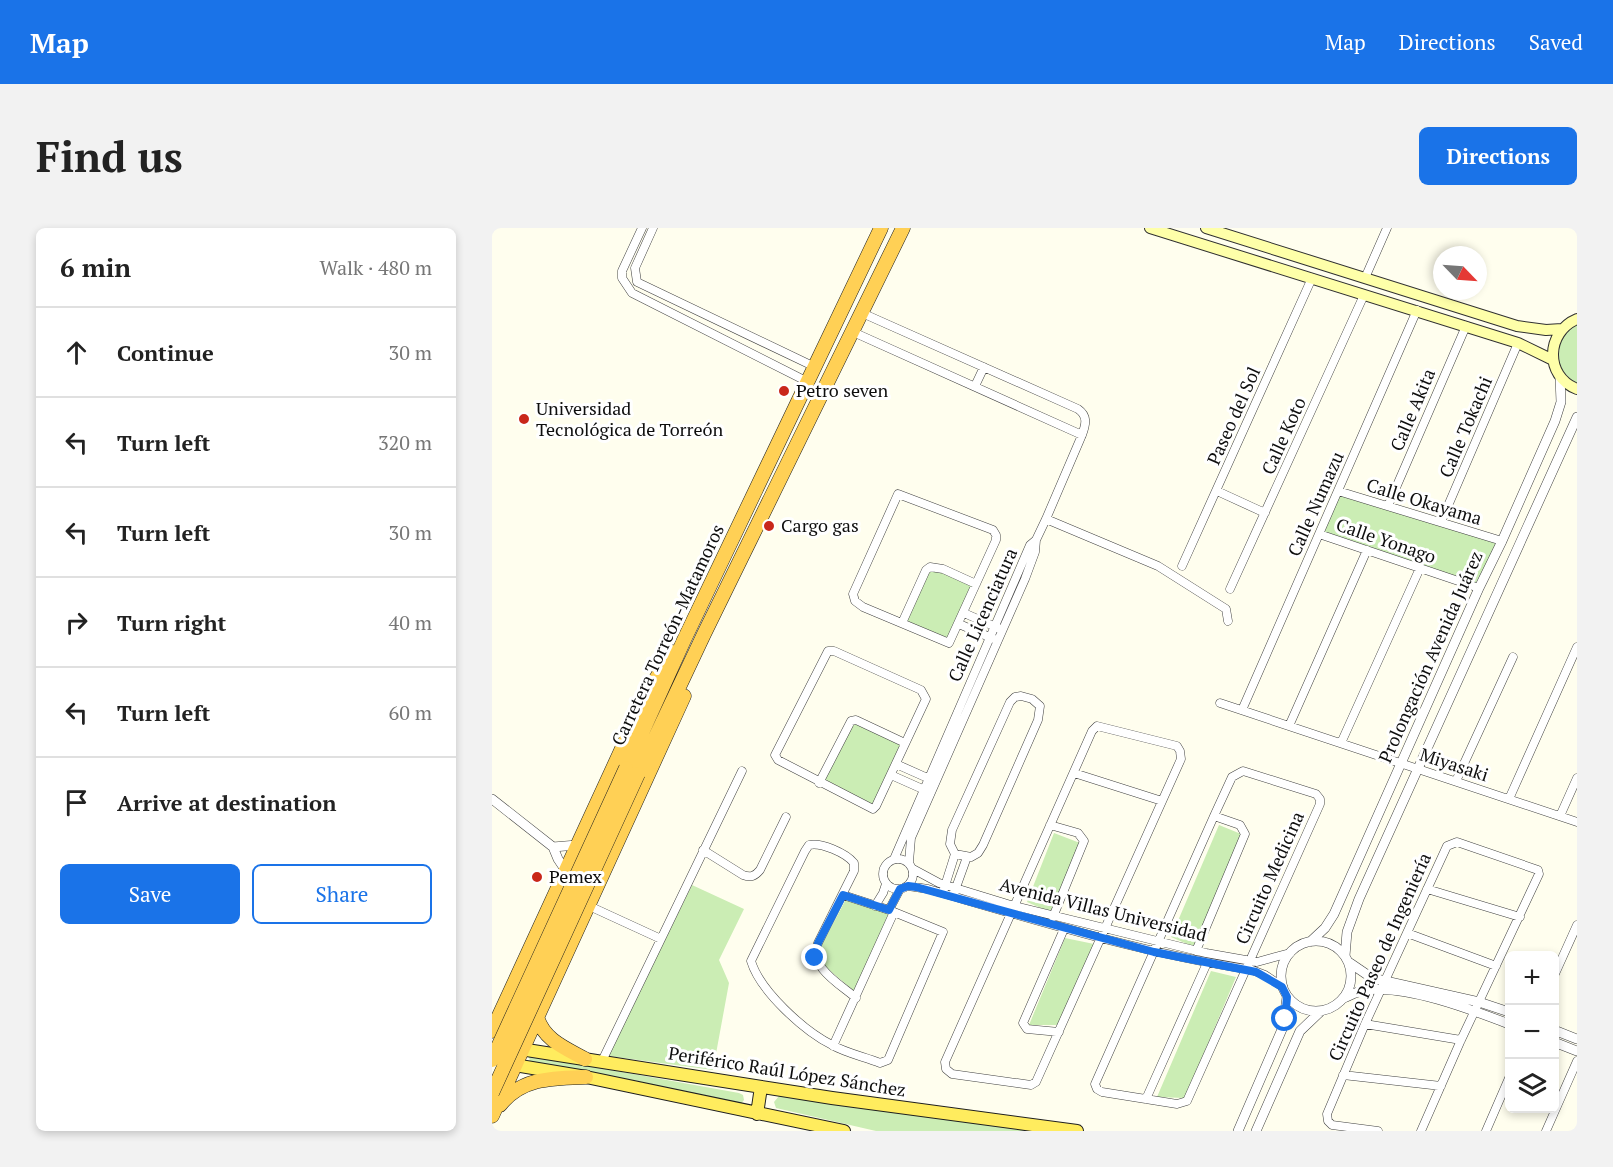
<!DOCTYPE html>
<html lang="en">
<head>
<meta charset="utf-8">
<style>
  body { margin:0; font-family:"PT Serif",serif; background:#f2f2f2; color:#222 }
  .controls { position:absolute; right:18px; bottom:18px; display:grid; overflow:hidden; border-radius:9px; box-shadow:0 3px 9px #0003 }
  .controls button { width:54px; height:54px; display:grid; place-items:center; padding:0; border:0; border-bottom:2px solid #e0e0e0; background:#fff; color:#222; font:30px sans-serif }
  .compass { position:absolute; left:941px; top:18px; width:54px; height:54px; border-radius:50%; background:#fff; box-shadow:0 3px 9px #0003; rotate:115deg }
  .stop { position:absolute; width:18px; height:18px; margin:-14px; border:4px solid #1a73e8; border-radius:50%; background:#fff }
  .stop.end { background:#1a73e8; border-color:#fff; box-shadow:0 2px 6px #0008 }
  .list { margin:0; padding:0; list-style:none }
  h2 { display:flex; justify-content:space-between; align-items:center; height:78px; margin:0; padding:0 24px; font-size:26px }
  h2 small { font-size:20px; font-weight:400; color:#767676 }
  .list li { display:grid; grid-template-columns:39px 1fr auto; gap:18px; align-items:center; box-sizing:border-box; height:90px; padding:0 24px; border-top:2px solid #e0e0e0 }
  .list b { display:block; font-size:22px; white-space:nowrap }
  .list em { font-size:20px; font-style:normal; color:#767676 }
  .actions { display:flex; gap:12px; padding:18px 24px }
  .actions a { flex:1; padding:14px 0; border:2px solid #1a73e8; border-radius:9px; text-align:center; font-size:21px; color:#1a73e8 }
  .actions .main { background:#1a73e8; color:#fff }
  .icon { flex:none; width:33px; height:33px; fill:none; stroke:currentColor; stroke-width:2; stroke-linecap:round; stroke-linejoin:round }
  .map { position:relative; flex:none; width:1085px; height:903px; overflow:hidden; border-radius:9px }
  header { display:flex; align-items:center; gap:36px; box-sizing:border-box; height:84px; padding:0 30px; background:#1a73e8; color:#fff }
  header strong { font-size:28px }
  nav { display:flex; gap:33px; margin-inline-start:auto; font-size:21px }
  .intro { display:flex; align-items:center; justify-content:space-between; box-sizing:border-box; height:144px; padding:0 36px }
  h1 { margin:0; font-size:42px }
  .button { padding:15px 27px; border-radius:9px; background:#1a73e8; color:#fff; font-size:21px; font-weight:700 }
  main { display:flex; gap:36px; padding:0 36px }
  aside { flex:1; background:#fff; border-radius:9px; box-shadow:0 3px 9px #0003 }
  .map>svg:first-child { display:block }
</style>
</head>
<body>
<header>
<strong>Map</strong>
<nav><a>Map</a><a>Directions</a><a>Saved</a></nav>
</header>
<div class="intro"><h1>Find us</h1><a class="button">Directions</a></div>
<main>
<aside>
<h2>6 min<small>Walk · 480 m</small></h2>
<ul class="list">
<li><svg class="icon" aria-label="ahead" viewBox="0 0 24 24"><path d="M12 20V5M6 11l6-6 6 6"/></svg><div><b>Continue</b></div><em>30 m</em></li>
<li><svg class="icon" aria-label="left" viewBox="0 0 24 24"><path d="M17 20v-9H6M10 6l-5 5 5 5"/></svg><div><b>Turn left</b></div><em>320 m</em></li>
<li><svg class="icon" aria-label="left" viewBox="0 0 24 24"><path d="M17 20v-9H6M10 6l-5 5 5 5"/></svg><div><b>Turn left</b></div><em>30 m</em></li>
<li><svg class="icon" aria-label="right" viewBox="0 0 24 24"><path d="M7 20v-9h11M14 6l5 5-5 5"/></svg><div><b>Turn right</b></div><em>40 m</em></li>
<li><svg class="icon" aria-label="left" viewBox="0 0 24 24"><path d="M17 20v-9H6M10 6l-5 5 5 5"/></svg><div><b>Turn left</b></div><em>60 m</em></li>
<li><svg class="icon" aria-label="arrive" viewBox="0 0 24 24"><path d="M6 21V4h12l-3 4 3 4H6"/></svg><div><b>Arrive at destination</b></div></li>
</ul>
<div class="actions"><a class="main">Save</a><a>Share</a></div>
</aside>
<div class="map">
<svg width="1085" height="903" viewBox="0 0 1085 903">
  <rect width="100%" height="100%" fill="#fffeee"/>
  <path fill="#cbedb4" d="M1085 94V156C1068 149 1058 122 1070 107 1073 102 1080 98 1085 94Z
    M847 265 1006 315 983 356 831 303Z
    M438 340 483 356 457 414 412 394Z
    M361 494 410 516 380 578 332 553Z
    M727 597 749 606 702 719 679 709Z
    M562 605 588 615 560 685 535 674Z
    M200 657 252 681 227 732 237 755 221 842 116 828Z
    M354 671 398 686 363 764 328 734 327 722Z
    M573 710 602 716 567 797H537Z
    M719 743 744 749 693 870 665 869Z
    M41 828 247 865 251 867 252 872 248 877 38 834 37 829Z
    M287 868 538 903H384L284 880 282 874Z"/>
  <g fill="none" stroke-linecap="round" stroke-linejoin="round">
    <defs>
      <path id="minor" d="M150 0 130 43V50L140 65 316 154
        M161 0 143 40 145 54 323 139
        M873 50 895 0
        M370 85 586 181C596 188 594 196 590 207L554 291 544 312 538 317 402 631
        M361 104 590 207
        M483 158 492 139
        M725 263 773 285
        M846 263 1010 313
        M406 266 501 302 504 307V312L457 415 371 379 363 373 361 366Z
        M896 278 974 98
        M554 291 666 338 734 381 736 393
        M949 294 1026 115
        M827 306 987 360
        M690 338 820 50
        M738 361 872 67
        M472 385 506 400
        M410 395 434 342 438 339 451 341 484 356
        M467 396 502 411
        M336 423H342L429 462 434 471 384 578 381 581 286 532 283 527Z
        M529 468 540 471 548 478 546 492 491 617 486 625 479 629 463 626 458 616 460 602 518 474 523 469Z
        M728 475 1085 594
        M750 482 925 82
        M605 498 685 518 688 523 689 531 544 854 539 857 460 846 454 841 453 834 600 503Z
        M797 498 875 322
        M849 515 928 340
        M404 536 440 552
        M751 543 824 566 828 571V576L695 873 685 876 610 864 605 861 603 856 722 588 740 549Z
        M582 545 670 573
        M399 547 435 563
        M964 553 1021 429
        M327 555 359 493 364 492 413 515
        M1017 571 1085 419
        M1068 588 1085 550
        M558 597 586 605 592 613 561 689
        M211 622 251 647C259 650 263 648 268 642L294 589
        M391 646a15 15 0 1 1 30 0a15 15 0 1 1-30 0Z
        M417 634 419 610 533 351 543 324 544 312
        M421 641 447 655 522 678 714 725 765 734 798 725
        M416 658 436 661C543 692 649 725 760 742L773 747 791 759
        M452 661 463 626
        M935 661 1028 689
        M462 665 475 629
        M351 667 397 682 451 704 396 832 388 835C373 829 354 825 340 817 312 803 268 763 259 733L313 623 317 617C329 614 354 625 362 635V643L326 715C316 739 348 756 364 770
        M95 677 169 711 250 543
        M383 678 391 665 394 656
        M397 682 408 661
        M915 705 1004 738
        M704 723 753 606 748 597 722 588
        M1062 748 1085 697
        M873 796 969 812
        M567 804 535 801 531 795 572 701
        M341 818 402 684
        M110 833 169 711
        M851 847 949 858
        M654 871 715 735
        M886 903 840 897 836 893 835 886 873 796 955 618 965 614 1046 642 1047 646 969 812 929 903
        M994 903 1017 850
        M1054 903 1085 833"/>
      <path id="tertiary" d="M0 571 61 619 66 631 74 643
        M61 619 85 617
        M789 748a35 35 0 1 1 70 0a35 35 0 1 1-70 0Z
        M818 714 833 700 842 686 987 360 1010 313 1063 193 1069 174 1068 149
        M853 728 855 704 867 671 1085 189
        M858 735 880 750 987 774 1017 784
        M852 770C859 767 866 763 874 762 915 757 978 781 1017 796
        M1062 802 1085 811
        M1062 814 1085 823
        M746 903 791 799 795 769
        M764 903 808 803 828 784"/>
      <path id="secondary" d="M658 0 1026 115 1061 132
        M714 0 1025 98 1054 102 1070 101
        M1085 91C1054 104 1052 148 1085 161"/>
      <path id="primary" d="M22 820 340 870 585 903
        M16 836 94 849 352 903
        M265 886 269 859"/>
      <path id="trunk" d="M134 540 192 412 389 0
        M146 546 212 406 411 0
        M45 789C52 812 73 820 93 831
        M0 803 156 464 180 424
        M8 877C30 849 62 850 94 849
        M0 888 192 468"/>
    </defs>
    <use href="#minor" stroke="#414141" stroke-width="9"/>
    <use href="#tertiary" stroke="#414141" stroke-width="10"/>
    <use href="#secondary" stroke="#303030" stroke-width="12"/>
    <use href="#primary" stroke="#1f1f1f" stroke-width="14"/>
    <use href="#trunk" stroke="#1f1f1f" stroke-width="15"/>
    <use href="#minor" stroke="#fff" stroke-width="8"/>
    <use href="#tertiary" stroke="#fff" stroke-width="9"/>
    <use href="#secondary" stroke="#feffa9" stroke-width="10"/>
    <use href="#primary" stroke="#ffec5e" stroke-width="12"/>
    <use href="#trunk" stroke="#ffd055" stroke-width="14"/>
    <defs>
      <path id="trunk-bridge" d="M0 832 134 540
        M0 865 146 546"/>
    </defs>
    <use href="#trunk-bridge" stroke="#1f1f1f" stroke-width="15" stroke-linecap="butt"/>
    <use href="#trunk-bridge" stroke="#ffd055" stroke-width="14"/>
  </g>
  <g fill="none" stroke-linecap="round" stroke-linejoin="round">
    <path stroke="#1a73e8" stroke-width="8" d="M323 730 326 715 351 667 397 682 408 661 416 658 424 659 662 724 764 744 790 759 795 769 793 791"/>
  </g>
  <g fill="#c9271a" stroke="#fff" stroke-width="2">
    <circle cx="292" cy="163" r="6"/>
    <circle cx="32" cy="191" r="6"/>
    <circle cx="277" cy="298" r="6"/>
    <circle cx="45" cy="649" r="6"/>
  </g>
  <g text-anchor="middle" stroke-width="6" stroke-linejoin="round" paint-order="stroke">
    <g font-size="18" fill="#0e0e0e" stroke="#fff" text-anchor="start">
      <text x="304" y="169">Petro seven</text>
      <text x="44" y="187">Universidad<tspan x="44" dy="21">Tecnológica de Torreón</tspan></text>
      <text x="289" y="304">Cargo gas</text>
      <text x="57" y="655">Pemex</text>
    </g>
    <g font-size="18" fill="#0e0e0e" stroke="#fff">
      <text transform="translate(921 182) rotate(-67)" y="6">Calle Akita</text>
      <text transform="translate(742 188) rotate(-66)" y="6">Paseo del Sol</text>
      <text transform="translate(974 199) rotate(-67)" y="6">Calle Tokachi</text>
      <text transform="translate(792 208) rotate(-66)" y="6">Calle Koto</text>
      <text transform="translate(932 274) rotate(17)" y="6">Calle Okayama</text>
      <text transform="translate(824 276) rotate(-66)" y="6">Calle Numazu</text>
      <text transform="translate(894 313) rotate(19)" y="6">Calle Yonago</text>
      <text transform="translate(491 387) rotate(-66)" y="6">Calle Licenciatura</text>
      <text transform="translate(176 407) rotate(-65)" y="6">Carretera Torreón-Matamoros</text>
      <text transform="translate(939 429) rotate(-66)" y="6">Prolongación Avenida Juárez</text>
      <text transform="translate(962 537) rotate(18)" y="6">Miyasaki</text>
      <text transform="translate(778 650) rotate(-66)" y="6">Circuito Medicina</text>
      <text transform="translate(611 682) rotate(14)" y="6">Avenida Villas Universidad</text>
      <text transform="translate(888 729) rotate(-66)" y="6">Circuito Paseo de Ingeniería</text>
      <text transform="translate(295 844) rotate(9)" y="6">Periférico Raúl López Sánchez</text>
    </g>
  </g>
</svg>
<div class="controls">
<button>+</button>
<button>−</button>
<button><svg class="icon" aria-label="layers" viewBox="0 0 24 24"><path d="M12 4l9 5-9 5-9-5zM3 14l9 5 9-5"/></svg></button>
</div>
<svg class="compass" viewBox="-18 -18 36 36"><path d="M0-13l5 13h-10z" fill="#e53935"/><path d="M0 13l5-13h-10z" fill="#767676"/></svg>
<div class="stop" style="left:793px;top:791px"></div>
<div class="stop end" style="left:323px;top:730px"></div>
</div>
</main>
</body>
</html>
